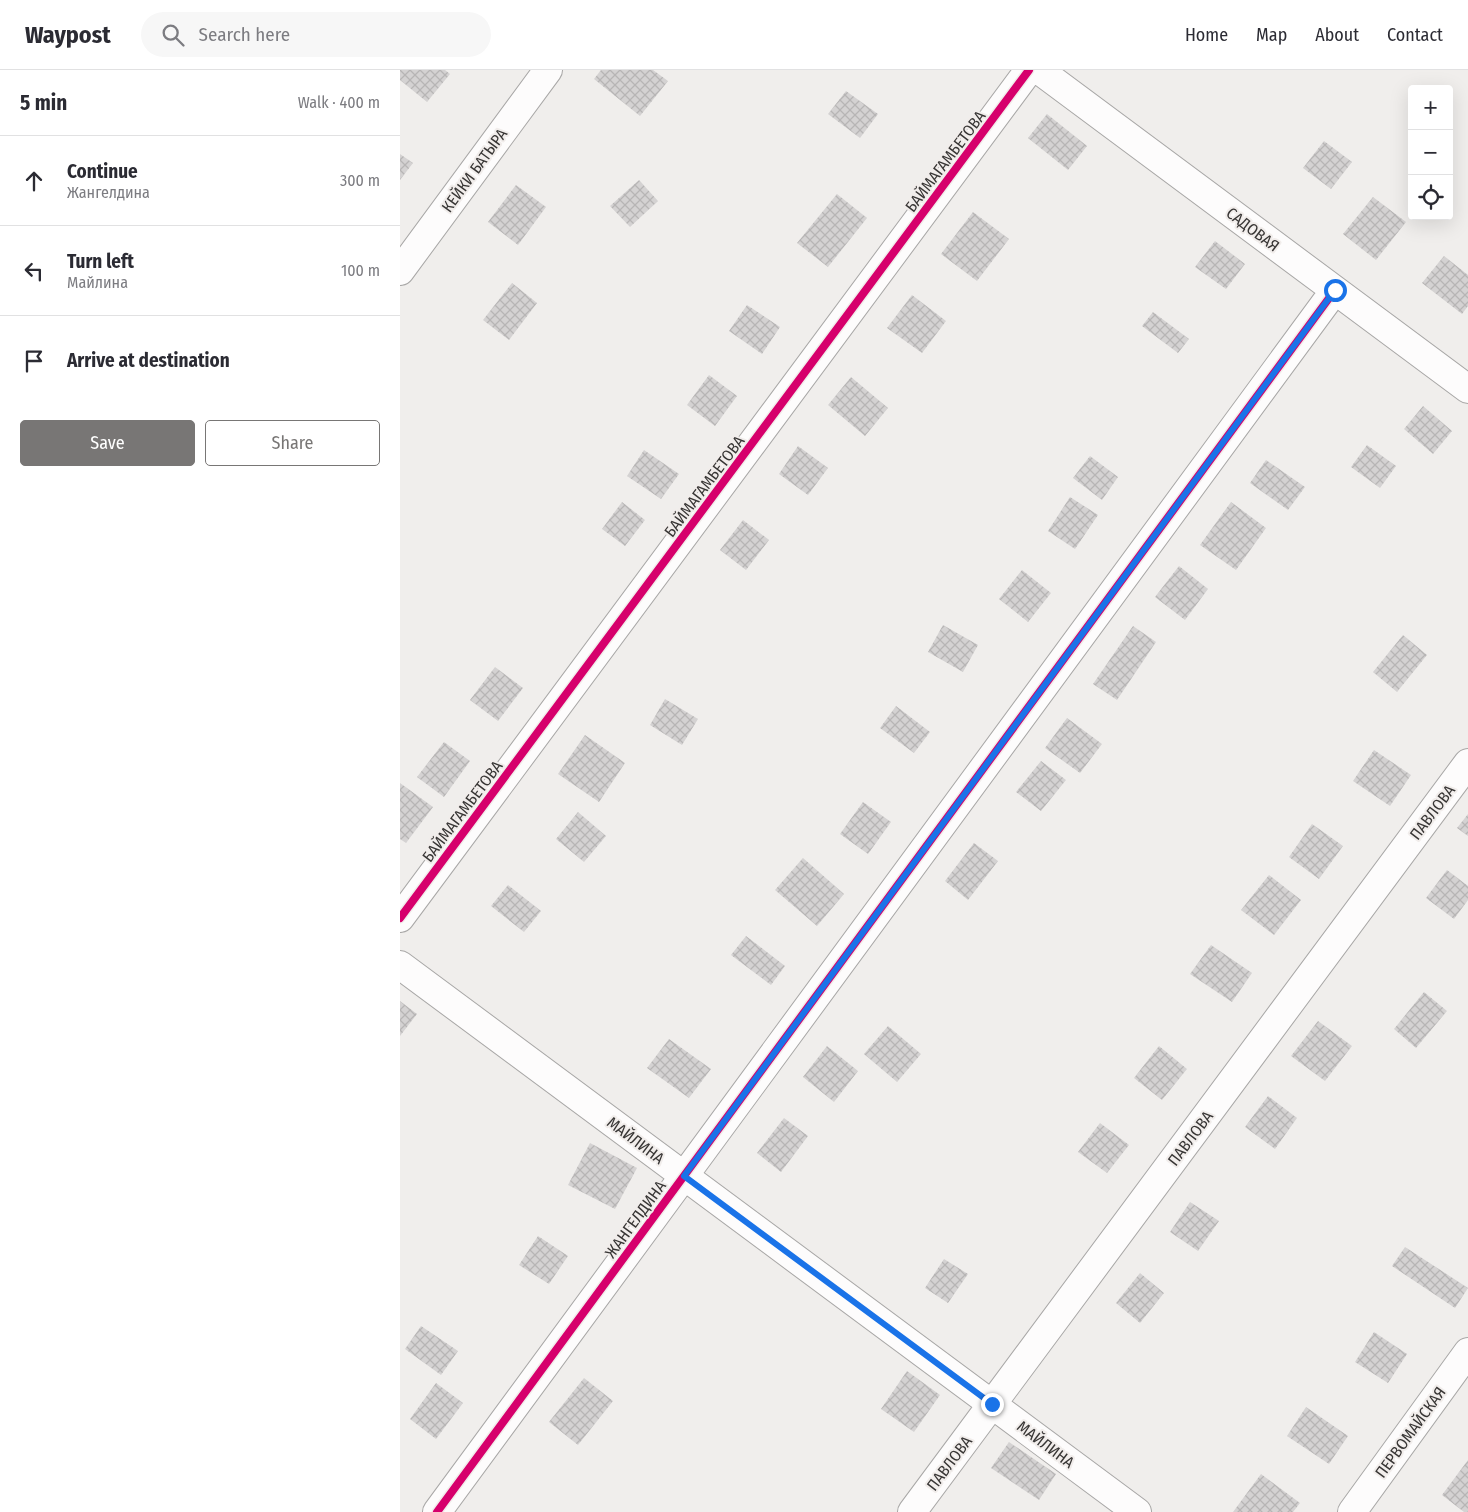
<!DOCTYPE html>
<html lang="en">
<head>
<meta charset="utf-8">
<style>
  body { margin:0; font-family:"Fira Sans Condensed",sans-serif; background:#f7f7f7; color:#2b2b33 }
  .controls { position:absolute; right:15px; top:15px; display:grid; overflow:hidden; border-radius:5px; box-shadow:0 5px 20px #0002 }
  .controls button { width:45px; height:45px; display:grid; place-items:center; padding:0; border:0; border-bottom:1px solid #e1e1e2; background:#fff; color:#2b2b33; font:25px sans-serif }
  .stop { position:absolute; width:15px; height:15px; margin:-11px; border:4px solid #1a73e8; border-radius:50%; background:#fff }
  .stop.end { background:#1a73e8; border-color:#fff; box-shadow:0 1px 5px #0008 }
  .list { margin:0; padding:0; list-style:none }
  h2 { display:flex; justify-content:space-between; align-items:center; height:65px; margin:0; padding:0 20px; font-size:21px }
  h2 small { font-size:16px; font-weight:400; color:#7c7c81 }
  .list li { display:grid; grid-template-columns:32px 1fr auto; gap:15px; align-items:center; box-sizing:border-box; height:90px; padding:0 20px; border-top:1px solid #e1e1e2 }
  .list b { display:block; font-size:19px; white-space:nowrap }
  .list p { margin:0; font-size:16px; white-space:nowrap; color:#7c7c81 }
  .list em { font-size:16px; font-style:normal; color:#7c7c81 }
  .actions { display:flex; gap:10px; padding:15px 20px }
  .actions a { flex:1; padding:11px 0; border:1px solid #787675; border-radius:5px; text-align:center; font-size:18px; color:#787675 }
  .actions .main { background:#787675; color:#fff }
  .icon { flex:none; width:28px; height:28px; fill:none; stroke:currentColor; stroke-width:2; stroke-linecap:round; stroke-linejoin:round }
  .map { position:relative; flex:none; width:1068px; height:1442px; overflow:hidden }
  header { display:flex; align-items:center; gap:30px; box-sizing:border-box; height:70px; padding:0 25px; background:#fff; border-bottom:1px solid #e1e1e2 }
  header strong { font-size:24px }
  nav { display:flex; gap:28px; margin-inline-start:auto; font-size:18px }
  .search { width:350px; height:45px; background:#f7f7f7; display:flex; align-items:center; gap:12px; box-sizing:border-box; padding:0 18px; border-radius:28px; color:#7c7c81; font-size:19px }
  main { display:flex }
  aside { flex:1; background:#fff }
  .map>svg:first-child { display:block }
</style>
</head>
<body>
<header>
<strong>Waypost</strong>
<div class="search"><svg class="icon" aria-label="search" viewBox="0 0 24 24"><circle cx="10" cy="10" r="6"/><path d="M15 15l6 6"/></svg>Search here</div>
<nav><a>Home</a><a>Map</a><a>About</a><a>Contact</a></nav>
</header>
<main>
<aside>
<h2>5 min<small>Walk · 400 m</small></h2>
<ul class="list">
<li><svg class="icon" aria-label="ahead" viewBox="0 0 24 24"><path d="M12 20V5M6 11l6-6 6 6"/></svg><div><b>Continue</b><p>Жангелдина</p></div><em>300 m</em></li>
<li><svg class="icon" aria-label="left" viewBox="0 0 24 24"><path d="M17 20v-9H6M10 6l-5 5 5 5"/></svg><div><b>Turn left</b><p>Майлина</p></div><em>100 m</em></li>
<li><svg class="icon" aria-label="arrive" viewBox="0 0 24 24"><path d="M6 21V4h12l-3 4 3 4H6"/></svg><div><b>Arrive at destination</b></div></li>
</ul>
<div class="actions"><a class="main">Save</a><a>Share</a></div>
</aside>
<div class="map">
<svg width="1068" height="1442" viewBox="0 0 1068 1442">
  <defs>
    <pattern id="building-cross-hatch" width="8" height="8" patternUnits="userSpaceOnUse" patternTransform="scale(1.25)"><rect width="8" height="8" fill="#d4d2d2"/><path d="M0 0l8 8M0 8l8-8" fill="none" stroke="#b7b5b5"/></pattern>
  </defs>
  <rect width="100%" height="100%" fill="#f0eeec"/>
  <path fill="url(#building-cross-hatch)" d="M0 0H45L50 4 27 32 0 10Z
    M201 0H253L268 11 240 46 194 9Z
    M446 21 478 44 460 68 428 44Z
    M647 44 687 76 668 100 628 68Z
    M924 71 952 92 931 119 903 98Z
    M0 84 13 93 0 110Z
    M239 110 258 131 230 157 210 136Z
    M116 115 146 137 118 175 88 152Z
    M437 124 467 148 428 197 397 173Z
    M973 127 1006 152 976 190 943 164Z
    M573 142 609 169 577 211 541 184Z
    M815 171 845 194 826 219 795 197Z
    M1044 186 1068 205V236L1062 244 1022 213Z
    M112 213 137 233 109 270 83 250Z
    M512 225 546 251 522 283 487 258Z
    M347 235 380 257 362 284 329 261Z
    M753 242 789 269 778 283 742 256Z
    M309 305 337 326 315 356 287 335Z
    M451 307 488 338 465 366 428 335Z
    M1023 336 1052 361 1033 384 1004 359Z
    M967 375 996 396 980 418 951 397Z
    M398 376 428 398 408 425 379 404Z
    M244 380 279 404 261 429 227 406Z
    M690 386 718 407 702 430 673 408Z
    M866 390 905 417 888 440 850 413Z
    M670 427 698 445 675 479 648 461Z
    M222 432 245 450 225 476 202 459Z
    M831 432 866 458 836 500 800 475Z
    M343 450 369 470 346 500 320 480Z
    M779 496 808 519 785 550 755 527Z
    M622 500 651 523 628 552 599 529Z
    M543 555 578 575 563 602 528 582Z
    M733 556 756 572 717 630 693 614Z
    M1003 565 1027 585 997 622 973 602Z
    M95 597 123 618 98 651 70 630Z
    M265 629 298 649 282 675 250 655Z
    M496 636 530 662 514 683 480 658Z
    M667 648 702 674 680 703 645 678Z
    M185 665 225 693 199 732 158 704Z
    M44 672 70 691 44 727 17 707Z
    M974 680 1011 705 990 736 953 711Z
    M641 691 666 710 641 741 616 722Z
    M0 713 33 737 6 773 0 769Z
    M463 732 491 752 468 784 440 764Z
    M178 742 206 766 184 792 156 769Z
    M1068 744V766L1057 758Z
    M912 754 943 776 919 809 889 787Z
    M574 773 598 791 568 830 545 811Z
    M403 788 444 824 417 856 375 820Z
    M1047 800 1068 816V830L1054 849 1026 828Z
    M869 805 901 830 874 865 841 840Z
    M108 815 141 841 124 862 91 836Z
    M346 866 385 896 371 915 331 885Z
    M811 875 852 903 832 932 790 904Z
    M1024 922 1047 941 1016 978 994 959Z
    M0 931 17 944 0 966Z
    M918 951 952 976 925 1011 891 986Z
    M488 956 521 984 497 1012 464 984Z
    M269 969 311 999 289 1028 247 998Z
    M427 976 458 1001 434 1032 403 1007Z
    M759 976 787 999 762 1030 734 1008Z
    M868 1026 897 1048 875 1079 845 1057Z
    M384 1048 408 1066 381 1102 357 1083Z
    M700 1053 729 1075 707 1103 678 1082Z
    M190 1073 237 1098 215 1139 168 1115Z
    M790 1132 819 1151 798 1181 770 1162Z
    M138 1166 168 1186 149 1214 119 1195Z
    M1005 1177 1068 1218 1055 1238 992 1196Z
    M544 1189 568 1204 548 1233 525 1218Z
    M740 1203 764 1223 740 1253 716 1233Z
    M21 1256 58 1281 41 1305 5 1279Z
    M974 1262 1007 1284 988 1313 955 1292Z
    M507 1301 540 1325 514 1362 481 1339Z
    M184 1308 213 1331 178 1375 149 1352Z
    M36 1313 63 1333 36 1369 10 1349Z
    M906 1337 948 1366 929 1394 887 1366Z
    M609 1372 656 1404 639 1430 591 1398Z
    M1068 1390V1442H1064L1042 1425Z
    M861 1404 900 1433 893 1442H833Z"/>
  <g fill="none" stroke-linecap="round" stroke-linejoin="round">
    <defs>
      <path id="minor" d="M639 0 1068 319
        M0 201 148 0
        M0 848 629 0
        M37 1442 935 220
        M512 1442 1068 693
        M952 1442 1068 1282"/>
      <path id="tertiary" d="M0 895 737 1442"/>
    </defs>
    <use href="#minor" stroke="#a8a7a6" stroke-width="30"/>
    <use href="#tertiary" stroke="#a8a7a6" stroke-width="30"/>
    <use href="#minor" stroke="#fdfcfc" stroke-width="28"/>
    <use href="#tertiary" stroke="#fdfcfc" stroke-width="28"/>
    <defs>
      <path id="cycleway" d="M0 848 629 0
        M37 1442 935 220"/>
    </defs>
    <use href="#cycleway" stroke="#f1edeb" stroke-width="11"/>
    <use href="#cycleway" stroke="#d6006c" stroke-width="8"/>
  </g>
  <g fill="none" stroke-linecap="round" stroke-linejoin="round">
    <path stroke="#1a73e8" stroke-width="6" d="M592 1334 284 1106 935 220"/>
  </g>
  <g text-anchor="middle" stroke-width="4" stroke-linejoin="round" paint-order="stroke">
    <g font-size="16" fill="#383635" stroke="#f1edeb">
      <text transform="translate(545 91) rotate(-53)" y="6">БАЙМАГАМБЕТОВА</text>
      <text transform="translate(74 100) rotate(-54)" y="6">КЕЙКИ БАТЫРА</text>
      <text transform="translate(853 159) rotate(37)" y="6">САДОВАЯ</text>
      <text transform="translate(304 416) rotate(-53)" y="6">БАЙМАГАМБЕТОВА</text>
      <text transform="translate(62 741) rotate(-53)" y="6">БАЙМАГАМБЕТОВА</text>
      <text transform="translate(1032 742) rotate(-53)" y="6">ПАВЛОВА</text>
      <text transform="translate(790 1068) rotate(-53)" y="6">ПАВЛОВА</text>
      <text transform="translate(236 1070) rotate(37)" y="6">МАЙЛИНА</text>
      <text transform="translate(235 1149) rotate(-54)" y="6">ЖАНГЕЛДИНА</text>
      <text transform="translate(1010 1362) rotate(-54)" y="6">ПЕРВОМАЙСКАЯ</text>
      <text transform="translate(646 1374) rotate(37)" y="6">МАЙЛИНА</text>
      <text transform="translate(549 1393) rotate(-53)" y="6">ПАВЛОВА</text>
    </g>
  </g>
</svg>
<div class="controls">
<button>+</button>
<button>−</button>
<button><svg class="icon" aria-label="locate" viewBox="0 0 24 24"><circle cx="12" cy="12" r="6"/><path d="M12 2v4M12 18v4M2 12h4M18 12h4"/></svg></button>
</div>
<div class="stop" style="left:935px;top:220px"></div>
<div class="stop end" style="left:592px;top:1334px"></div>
</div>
</main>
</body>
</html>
